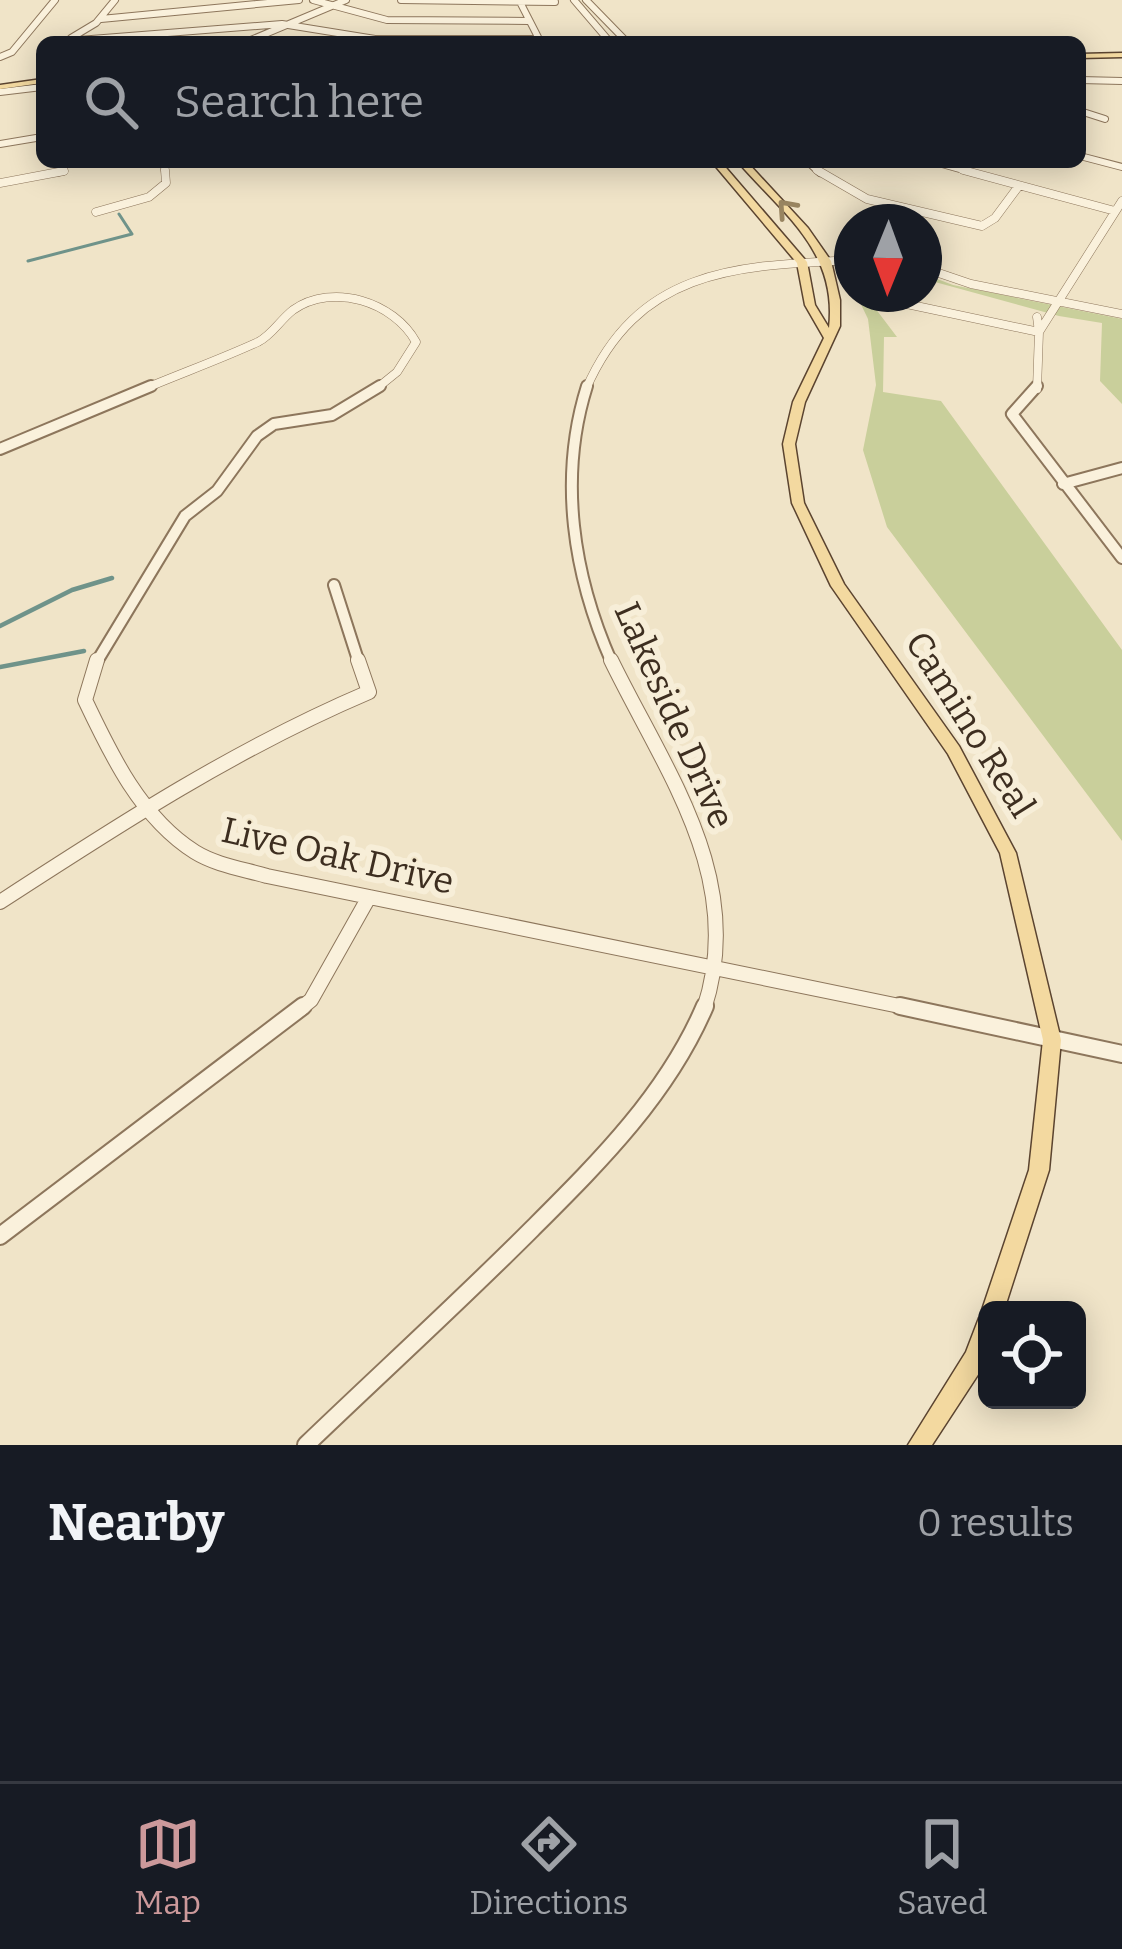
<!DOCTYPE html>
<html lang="en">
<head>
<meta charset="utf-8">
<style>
  body { margin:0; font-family:Bitter,serif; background:#20242c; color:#f1f3f6 }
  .controls { position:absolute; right:36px; bottom:36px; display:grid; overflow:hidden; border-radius:18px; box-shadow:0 6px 30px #0003 }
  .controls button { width:108px; height:108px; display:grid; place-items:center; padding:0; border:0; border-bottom:3px solid #363941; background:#171b24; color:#f1f3f6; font:60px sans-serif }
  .compass { position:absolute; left:834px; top:204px; width:108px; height:108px; border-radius:50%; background:#171b24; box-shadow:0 6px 30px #0003; rotate:181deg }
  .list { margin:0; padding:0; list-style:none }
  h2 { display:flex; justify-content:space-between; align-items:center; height:156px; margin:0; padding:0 48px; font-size:51px }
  h2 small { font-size:39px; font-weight:400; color:#9ea1a6 }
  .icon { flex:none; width:66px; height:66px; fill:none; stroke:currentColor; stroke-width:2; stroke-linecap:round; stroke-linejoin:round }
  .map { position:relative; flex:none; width:1122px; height:1445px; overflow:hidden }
  .search { position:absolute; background:#171b24; box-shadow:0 6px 30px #0003; left:36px; right:36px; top:36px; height:132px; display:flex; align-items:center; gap:30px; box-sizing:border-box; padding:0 42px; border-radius:18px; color:#9ea1a6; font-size:45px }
  .sheet { height:336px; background:#171b24 }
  nav { display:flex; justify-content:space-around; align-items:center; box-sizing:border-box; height:168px; border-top:3px solid #363941; background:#171b24; font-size:33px; color:#9ea1a6 }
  nav a { display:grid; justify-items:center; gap:6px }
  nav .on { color:#cc999b }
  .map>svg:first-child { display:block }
</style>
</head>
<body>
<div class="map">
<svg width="1122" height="1445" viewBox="0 0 1122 1445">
  <rect width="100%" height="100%" fill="#f0e4c8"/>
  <path fill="#c9cf9b" d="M924 274 953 285 1122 319V404L1100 381 1102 323 1059 316 924 279Z
    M856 294H874L872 304 897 337H884L883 392 941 401 1122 650V841L887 527 863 450 876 385 868 319Z"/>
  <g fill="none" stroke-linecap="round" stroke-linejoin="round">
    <path stroke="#6f938a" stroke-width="3" d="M28 261 132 234 119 214"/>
    <path stroke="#6f938a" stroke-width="4.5" d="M0 626 72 590 112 578
      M0 667 84 651"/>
    <defs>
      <path id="minor-far4" d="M313 0 387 20 529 21
        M401 0 555 2
        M574 0 610 42
        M586 0 627 42
        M101 19 299 0
        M71 38 96 23 115 0
        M66 41 282 24 375 39H539L520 2
        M246 42 346 0
        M0 57 12 52 55 0
        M1080 80 1122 81
        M0 92 42 87
        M1080 111 1105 119
        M0 144 42 137
        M1080 156 1122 167
        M164 162 165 173
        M808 162 820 173
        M935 162 974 173
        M56 173 64 171"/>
      <path id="minor-far3" d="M817 170 867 199 982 226 995 218 1018 187
        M963 170 1115 211
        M0 183 64 171
        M96 212 149 197 166 183 165 170
        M924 268 971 284 1122 314
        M902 303 1039 332 1037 389
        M1037 317 1039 332 1122 201
        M144 389C182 373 221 359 258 342 272 335 280 320 293 310 333 282 394 302 416 342L397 372 376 389
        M586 389C639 268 736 266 852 260"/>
      <path id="minor-far2" d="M587 386C558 478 573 575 612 663
        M1037 386 1012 414 1122 558
        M0 449 151 386
        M1063 484 1122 468
        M334 585 359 663
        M96 663 185 516 217 491 257 436 274 424 332 415 380 386"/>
      <path id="minor-far1" d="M97 660 85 700C111 755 141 818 195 852 216 865 243 869 267 876L914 1009
        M611 660C665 771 747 879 704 1009
        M0 902C120 824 237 748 369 692L358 660
        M300 1009 311 1000 369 897"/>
      <path id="minor" d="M900 1006 1122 1054
        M0 1236 303 1006
        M306 1445C381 1373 458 1303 532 1229 599 1162 667 1095 705 1006"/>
      <path id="major" d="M1122 53V57L1080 58V54Z
        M42 79V83L0 89V85Z
        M712 162H721L807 262 815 305 829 328C838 251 783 214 738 162H747L808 228 831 261 840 300V326L805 402 795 444 804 503 844 584 959 746 1016 853 1061 1040 1049 1170 1004 1310H987V1356L983 1367 932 1445H908L966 1352 979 1318 985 1316 982 1310 1029 1170 1043 1040 1000 853 948 754 831 586 792 503 783 444 793 402 824 338 805 305 797 263Z"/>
    </defs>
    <use href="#minor-far4" stroke="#8d765c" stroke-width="8"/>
    <use href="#minor-far3" stroke="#8d765c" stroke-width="9"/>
    <use href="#minor-far2" stroke="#8d765c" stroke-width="14"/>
    <use href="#minor-far1" stroke="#8d765c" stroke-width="16"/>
    <use href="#minor" stroke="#8d765c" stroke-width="20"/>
    <use href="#major" stroke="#5b4430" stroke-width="3"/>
    <use href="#minor-far4" stroke="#faf1dc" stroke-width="6"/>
    <use href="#minor-far3" stroke="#faf1dc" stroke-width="8"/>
    <use href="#minor-far2" stroke="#faf1dc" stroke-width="10"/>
    <use href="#minor-far1" stroke="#faf1dc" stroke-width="14"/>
    <use href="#minor" stroke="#faf1dc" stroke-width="16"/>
    <use href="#major" fill="#f3d9a0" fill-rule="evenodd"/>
  </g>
  <defs><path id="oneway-chevron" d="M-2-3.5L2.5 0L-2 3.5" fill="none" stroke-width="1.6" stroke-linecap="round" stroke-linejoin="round" transform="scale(3)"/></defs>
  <use stroke="#988460" href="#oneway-chevron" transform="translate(786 208) rotate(-132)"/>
  <g text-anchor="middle" stroke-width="12" stroke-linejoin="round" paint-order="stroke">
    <g font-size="36" fill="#3d2e20" stroke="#f7eed8">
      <text transform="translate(675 715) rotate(66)" y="13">Lakeside Drive</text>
      <text transform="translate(971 724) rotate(58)" y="13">Camino Real</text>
      <text transform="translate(338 855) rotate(13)" y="13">Live Oak Drive</text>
    </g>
  </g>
</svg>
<div class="controls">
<button><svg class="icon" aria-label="locate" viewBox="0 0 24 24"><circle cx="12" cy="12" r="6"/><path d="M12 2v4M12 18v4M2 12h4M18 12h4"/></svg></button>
</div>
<svg class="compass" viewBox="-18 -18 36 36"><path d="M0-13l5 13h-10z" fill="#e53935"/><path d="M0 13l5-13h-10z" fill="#9ea1a6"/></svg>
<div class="search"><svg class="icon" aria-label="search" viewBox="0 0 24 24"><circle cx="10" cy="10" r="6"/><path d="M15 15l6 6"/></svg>Search here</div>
</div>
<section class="sheet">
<h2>Nearby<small>0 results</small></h2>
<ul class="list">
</ul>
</section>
<nav>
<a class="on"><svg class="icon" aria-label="map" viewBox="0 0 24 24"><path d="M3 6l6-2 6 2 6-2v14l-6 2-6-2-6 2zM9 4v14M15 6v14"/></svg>Map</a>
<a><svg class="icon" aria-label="directions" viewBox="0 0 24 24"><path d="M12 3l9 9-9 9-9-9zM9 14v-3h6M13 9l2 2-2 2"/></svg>Directions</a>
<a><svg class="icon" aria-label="saved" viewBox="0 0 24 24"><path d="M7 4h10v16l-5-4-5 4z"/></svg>Saved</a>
</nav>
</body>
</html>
